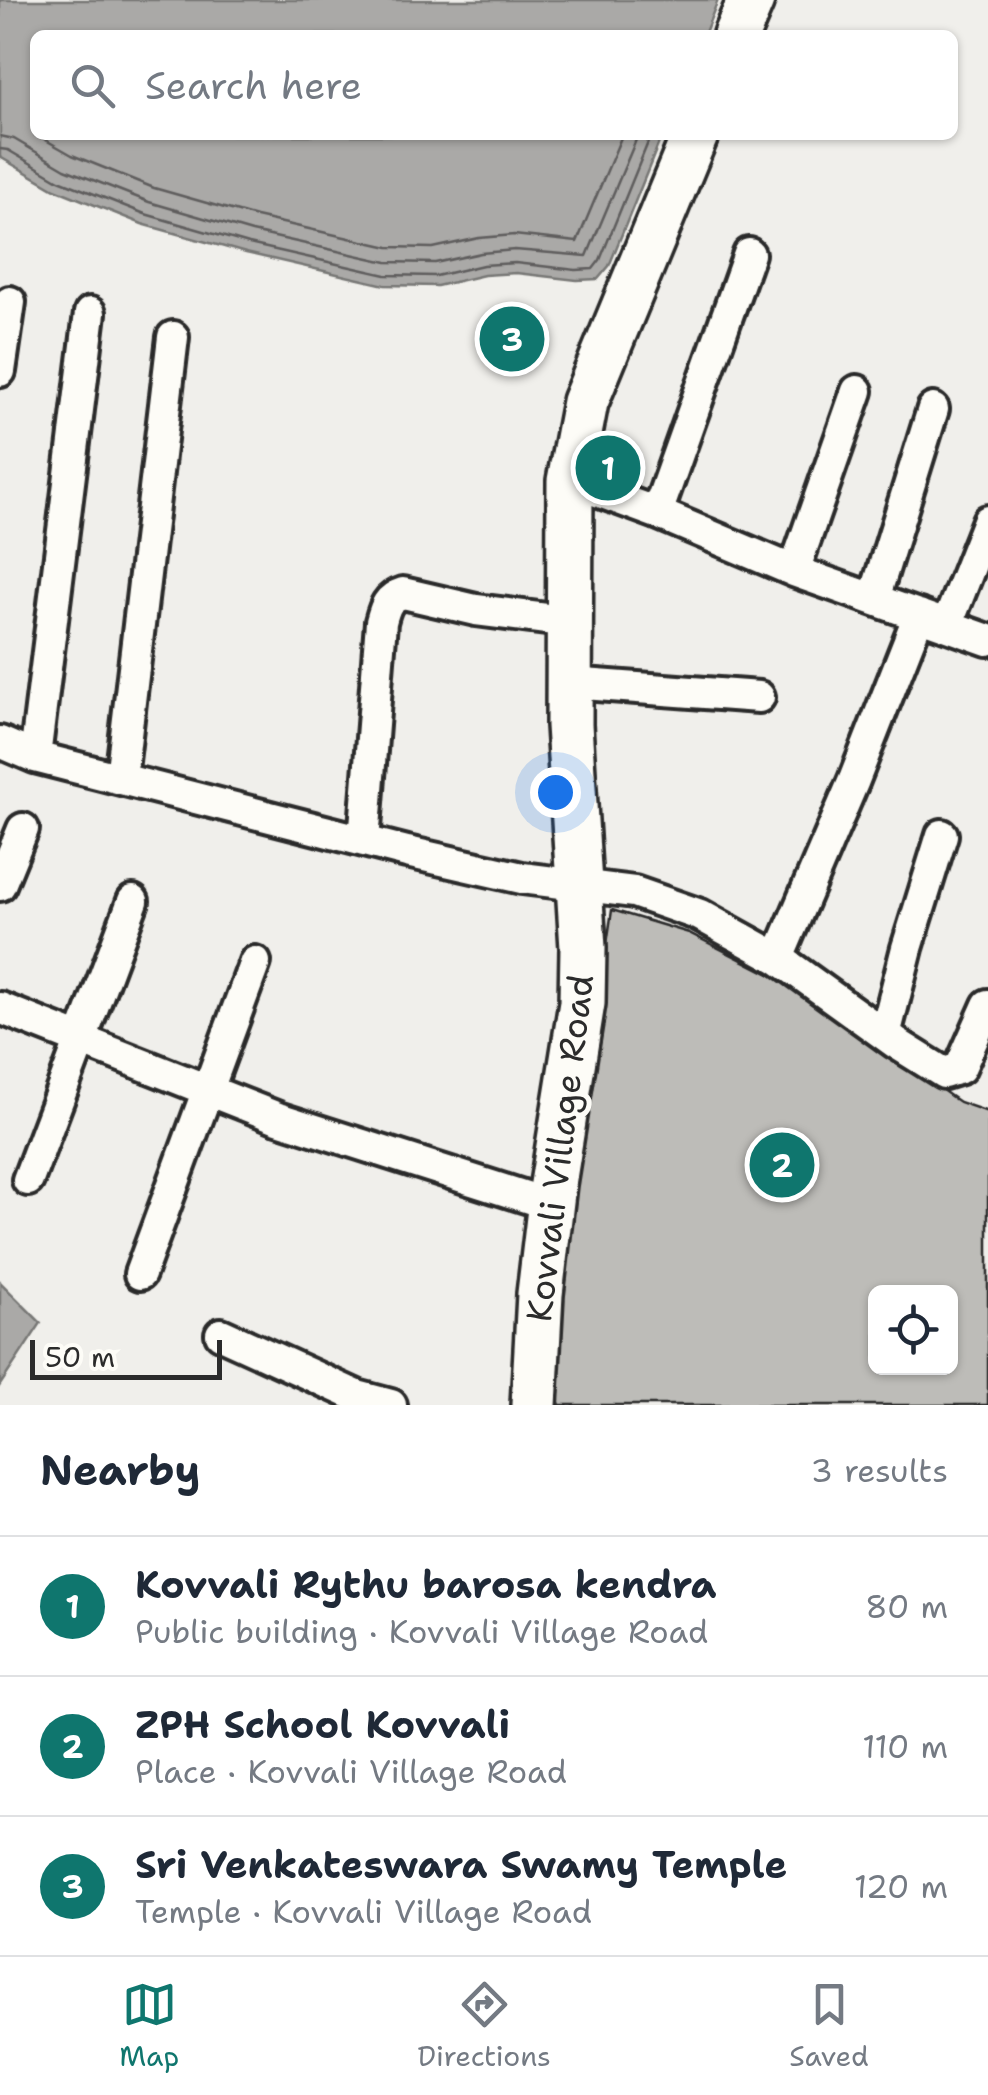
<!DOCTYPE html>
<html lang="en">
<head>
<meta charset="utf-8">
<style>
  body { margin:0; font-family:"Shantell Sans",sans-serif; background:#f6f6f7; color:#1f2937 }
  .controls { position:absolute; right:30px; bottom:30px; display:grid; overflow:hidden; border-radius:15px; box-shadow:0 2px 8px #0004 }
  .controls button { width:90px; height:90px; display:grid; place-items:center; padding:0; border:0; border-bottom:2px solid #e0e1e3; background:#fff; color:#1f2937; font:50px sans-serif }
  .scale { position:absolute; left:30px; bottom:25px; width:192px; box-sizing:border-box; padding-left:10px; border:5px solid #2b2b2b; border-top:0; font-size:28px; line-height:35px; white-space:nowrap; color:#2b2b2b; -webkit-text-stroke:8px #fdfcf7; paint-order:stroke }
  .you { position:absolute; left:555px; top:792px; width:35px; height:35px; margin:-25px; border:8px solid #fff; border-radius:50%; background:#1a73e8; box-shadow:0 0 0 15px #1a73e833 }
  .badge { display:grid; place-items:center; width:65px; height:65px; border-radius:50%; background:#0f766e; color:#fff; font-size:32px; font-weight:700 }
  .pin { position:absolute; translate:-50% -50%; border:5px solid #fff; box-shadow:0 2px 10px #0006 }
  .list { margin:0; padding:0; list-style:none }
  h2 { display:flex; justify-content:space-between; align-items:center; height:130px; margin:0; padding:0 40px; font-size:42px }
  h2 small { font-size:32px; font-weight:400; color:#747a83 }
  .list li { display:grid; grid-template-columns:65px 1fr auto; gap:30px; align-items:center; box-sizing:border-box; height:140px; padding:0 40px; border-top:2px solid #e0e1e3 }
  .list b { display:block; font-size:38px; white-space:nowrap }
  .list p { margin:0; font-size:32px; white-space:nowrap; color:#747a83 }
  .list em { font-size:32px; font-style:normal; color:#747a83 }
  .icon { flex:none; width:55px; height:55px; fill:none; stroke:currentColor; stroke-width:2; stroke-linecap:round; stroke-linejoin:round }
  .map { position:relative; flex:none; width:988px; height:1405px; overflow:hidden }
  .search { position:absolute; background:#fff; box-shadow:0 2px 8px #0004; left:30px; right:30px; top:30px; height:110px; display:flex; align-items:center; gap:25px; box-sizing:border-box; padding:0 35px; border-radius:15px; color:#747a83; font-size:38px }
  .sheet { height:550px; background:#fff }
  nav { display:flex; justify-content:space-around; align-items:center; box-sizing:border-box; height:140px; border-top:2px solid #e0e1e3; background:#fff; font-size:28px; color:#747a83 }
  nav a { display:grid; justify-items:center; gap:5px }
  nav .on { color:#0f766e }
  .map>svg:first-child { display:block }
</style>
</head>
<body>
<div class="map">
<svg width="988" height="1405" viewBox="0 0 988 1405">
  <rect width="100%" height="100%" fill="#f0efeb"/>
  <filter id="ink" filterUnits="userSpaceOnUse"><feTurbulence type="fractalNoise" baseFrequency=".01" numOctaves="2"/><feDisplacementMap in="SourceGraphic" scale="20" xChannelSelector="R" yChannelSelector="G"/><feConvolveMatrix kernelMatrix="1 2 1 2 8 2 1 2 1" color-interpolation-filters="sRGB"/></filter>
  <g filter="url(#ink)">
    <path fill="#aaa9a7" stroke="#777775" stroke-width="2.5" d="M0 0H718L704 35H35V135H662L609 266 598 279 577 280 516 273 484 275 437 286 385 285 246 253 142 224 55 189 0 157Z
      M0 1282 41 1323 0 1385Z"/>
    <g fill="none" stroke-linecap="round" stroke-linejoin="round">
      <path stroke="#5e5d5d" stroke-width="2.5" d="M37 135 72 155 154 188 256 217 389 247 433 248 479 238 514 235 577 242 622 135
        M0 136 14 139 65 169 149 202 252 232 387 262 435 263 481 253 515 250 587 256 638 135
        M0 149 8 150 59 180 145 214 249 244 386 275 436 276 483 265 515 263 576 270 593 269 600 260 651 135"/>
    </g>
    <path fill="#bdbcb8" stroke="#2b2b2b" stroke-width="2.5" fill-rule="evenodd" d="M612 910 689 933 799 989 959 1102 988 1112V1405H560L545 1367ZM876 1292H950V1368H876Z"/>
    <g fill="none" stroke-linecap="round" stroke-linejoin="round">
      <defs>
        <path id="street" d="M0 371 10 302
          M570 481 657 513 794 571 988 640
          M657 513 749 254
          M794 571 857 391
          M874 599 933 409
          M947 625 988 521
          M570 683 759 697
          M0 742 35 757 407 852 522 878 634 892 700 915 778 958 896 1043 944 1073 960 1068 988 1005
          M35 757 90 313
          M121 778 173 337
          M364 841 381 622C385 607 387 598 403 593L476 610 570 622
          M0 885 23 829
          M778 958 854 780 919 615
          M0 1008 278 1118 551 1205
          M885 1035 907 948 942 835
          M28 1180 133 901
          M140 1274 255 962
          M221 1334 357 1396 391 1405"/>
        <path id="secondary" d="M736 35 751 0
          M534 1405 540 1294 553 1184 582 1003 583 948 569 725 570 481 585 402 695 135"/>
      </defs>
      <use href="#street" stroke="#2b2b2b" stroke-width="38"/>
      <use href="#secondary" stroke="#2b2b2b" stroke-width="52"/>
      <use href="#street" stroke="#fdfcf7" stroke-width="30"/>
      <use href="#secondary" stroke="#fdfcf7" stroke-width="45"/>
    </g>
  </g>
  <g text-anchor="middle" stroke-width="10" stroke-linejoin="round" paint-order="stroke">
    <g font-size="35" fill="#2b2b2b" stroke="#fdfcf7">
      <text transform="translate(560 1148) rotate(-83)" y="12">Kovvali Village Road</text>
    </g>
  </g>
</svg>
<div class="controls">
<button><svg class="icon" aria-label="locate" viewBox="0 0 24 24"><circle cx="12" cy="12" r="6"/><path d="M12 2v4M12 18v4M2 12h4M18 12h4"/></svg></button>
</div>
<div class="scale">50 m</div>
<div class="you"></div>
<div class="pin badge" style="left:608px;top:468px">1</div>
<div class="pin badge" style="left:782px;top:1165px">2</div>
<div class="pin badge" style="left:512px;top:339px">3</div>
<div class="search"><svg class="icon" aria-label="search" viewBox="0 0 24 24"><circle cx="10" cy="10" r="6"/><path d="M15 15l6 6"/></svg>Search here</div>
</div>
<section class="sheet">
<h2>Nearby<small>3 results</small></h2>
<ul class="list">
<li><span class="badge">1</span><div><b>Kovvali Rythu barosa kendra</b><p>Public building · Kovvali Village Road</p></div><em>80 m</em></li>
<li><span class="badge">2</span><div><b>ZPH School Kovvali</b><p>Place · Kovvali Village Road</p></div><em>110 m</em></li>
<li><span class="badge">3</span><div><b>Sri Venkateswara Swamy Temple</b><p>Temple · Kovvali Village Road</p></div><em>120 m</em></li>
</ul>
</section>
<nav>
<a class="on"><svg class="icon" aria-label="map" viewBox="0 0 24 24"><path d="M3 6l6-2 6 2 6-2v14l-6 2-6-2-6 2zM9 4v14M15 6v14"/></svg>Map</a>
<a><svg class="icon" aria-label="directions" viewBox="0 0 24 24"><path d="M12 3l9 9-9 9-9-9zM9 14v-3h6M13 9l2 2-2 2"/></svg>Directions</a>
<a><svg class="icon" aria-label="saved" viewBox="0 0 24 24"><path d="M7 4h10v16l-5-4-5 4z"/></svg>Saved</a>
</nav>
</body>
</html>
